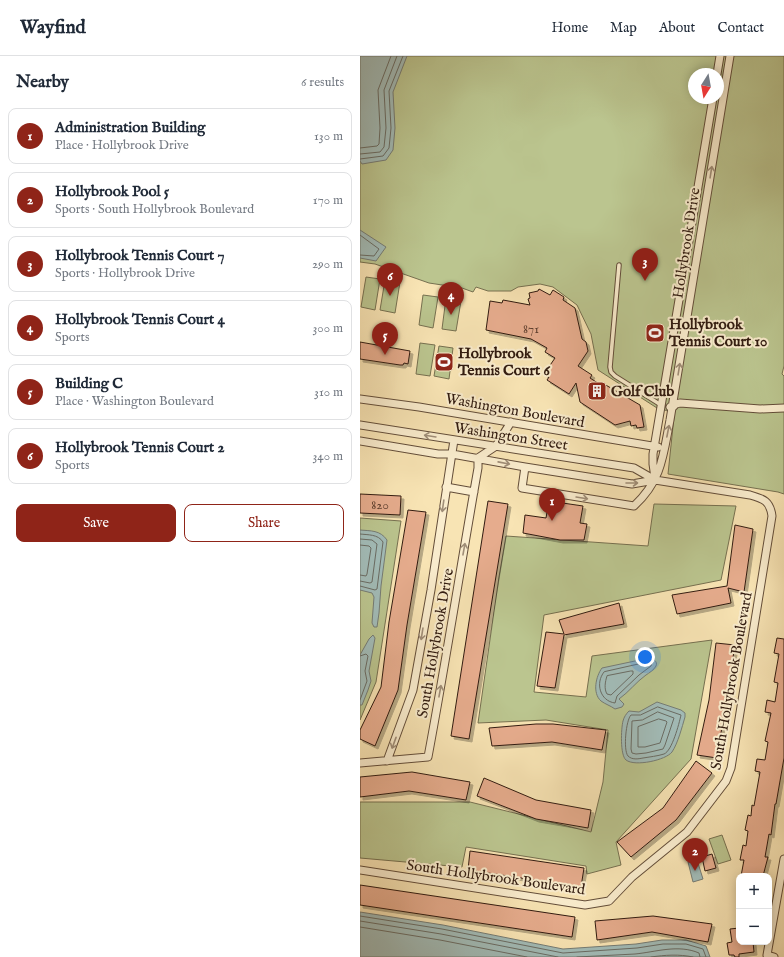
<!DOCTYPE html>
<html lang="en">
<head>
<meta charset="utf-8">
<style>
  body { margin:0; font-family:"IM FELL English",serif; background:#f2f2f3; color:#1f2937 }
  .controls { position:absolute; right:12px; bottom:12px; display:grid; overflow:hidden; border-radius:8px; box-shadow:0 2px 10px #0003 }
  .controls button { width:36px; height:36px; display:grid; place-items:center; padding:0; border:0; border-bottom:1px solid #e0e1e3; background:#fff; color:#1f2937; font:20px sans-serif }
  .compass { position:absolute; left:328px; top:12px; width:36px; height:36px; border-radius:50%; background:#fff; box-shadow:0 2px 10px #0003; rotate:191deg }
  .you { position:absolute; left:285px; top:601px; width:14px; height:14px; margin:-10px; border:3px solid #fff; border-radius:50%; background:#1a73e8; box-shadow:0 0 0 6px #1a73e833 }
  .badge { display:grid; place-items:center; width:26px; height:26px; border-radius:50%; background:#8f2418; color:#fff; font-size:13px; font-weight:700 }
  .pin { position:absolute; translate:-50% -33px; filter:drop-shadow(0 1px 2px #0008) }
  .pin::after { content:''; position:absolute; top:21px; width:14px; height:12px; background:inherit; clip-path:polygon(0 0,100% 0,50% 100%) }
  .list { margin:0; padding:0; list-style:none }
  h2 { display:flex; justify-content:space-between; align-items:center; height:52px; margin:0; padding:0 16px; font-size:17px }
  h2 small { font-size:13px; font-weight:400; color:#747a83 }
  .list li { display:grid; grid-template-columns:26px 1fr auto; gap:12px; align-items:center; box-sizing:border-box; height:56px; margin:0 8px 8px; padding:0 8px; border:1px solid #e0e1e3; border-radius:8px }
  .list b { display:block; font-size:15px; white-space:nowrap }
  .list p { margin:0; font-size:13px; white-space:nowrap; color:#747a83 }
  .list em { font-size:13px; font-style:normal; color:#747a83 }
  .actions { display:flex; gap:8px; padding:12px 16px }
  .actions a { flex:1; padding:9px 0; border:1px solid #8f2418; border-radius:8px; text-align:center; font-size:14px; color:#8f2418 }
  .actions .main { background:#8f2418; color:#fff }
  .map { position:relative; flex:none; width:424px; height:901px; overflow:hidden }
  header { display:flex; align-items:center; gap:24px; box-sizing:border-box; height:56px; padding:0 20px; background:#fff; border-bottom:1px solid #e0e1e3 }
  header strong { font-size:19px }
  nav { display:flex; gap:22px; margin-inline-start:auto; font-size:14px }
  main { display:flex }
  aside { flex:1; background:#fff }
  .map>svg:first-child { display:block }
</style>
</head>
<body>
<header>
<strong>Wayfind</strong>
<nav><a>Home</a><a>Map</a><a>About</a><a>Contact</a></nav>
</header>
<main>
<aside>
<h2>Nearby<small>6 results</small></h2>
<ul class="list">
<li><span class="badge">1</span><div><b>Administration Building</b><p>Place · Hollybrook Drive</p></div><em>130 m</em></li>
<li><span class="badge">2</span><div><b>Hollybrook Pool 5</b><p>Sports · South Hollybrook Boulevard</p></div><em>170 m</em></li>
<li><span class="badge">3</span><div><b>Hollybrook Tennis Court 7</b><p>Sports · Hollybrook Drive</p></div><em>290 m</em></li>
<li><span class="badge">4</span><div><b>Hollybrook Tennis Court 4</b><p>Sports</p></div><em>300 m</em></li>
<li><span class="badge">5</span><div><b>Building C</b><p>Place · Washington Boulevard</p></div><em>310 m</em></li>
<li><span class="badge">6</span><div><b>Hollybrook Tennis Court 2</b><p>Sports</p></div><em>340 m</em></li>
</ul>
<div class="actions"><a class="main">Save</a><a>Share</a></div>
</aside>
<div class="map">
<svg width="424" height="901" viewBox="0 0 424 901">
  <defs>
    <filter id="shadow"><feDropShadow dx="3" dy="3" stdDeviation="0" flood-color="#0004"/></filter>
  </defs>
  <rect width="100%" height="100%" fill="#f8e4b4"/>
  <filter id="stains"><feTurbulence type="fractalNoise" baseFrequency=".005" numOctaves="4"/><feColorMatrix values="0 0 0 0 .2 0 0 0 0 .09 0 0 0 0 .02 0 0 0 .5 -.17"/></filter>
  <radialGradient id="worn" r=".72"><stop offset=".6" stop-color="#630" stop-opacity="0"/><stop offset="1" stop-color="#630" stop-opacity=".3"/></radialGradient>
  <path fill="#bbc58f" stroke="#767050" fill-rule="evenodd" d="M0 0H424V310L422 318 424 320V438L418 436 308 418 314 361C310 354 304 354 297 352L238 314 231 278 217 249 193 231 180 228 158 231 151 235H128L116 231 113 236 102 232 69 227 15 208 0 206ZM334 18H358V42H334Z
    M6 221 20 223 15 254 1 251Z
    M25 224 40 226 35 257 20 254Z
    M63 239 78 241 73 272 59 269Z
    M86 242 101 245 96 275 82 273Z
    M60 287 75 289 70 320 56 318Z
    M79 290 93 292 89 323 74 320Z
    M294 448 376 450 361 524 184 559 174 636 226 641 232 600 352 584 331 703 256 786 261 809 227 818 226 810 106 791 102 811 0 802V746H110L231 776 243 726 248 674 186 664 118 667 139 521 146 480 288 490Z
    M0 462 41 465 16 626 0 664Z
    M362 779 371 804 358 808 349 783Z"/>
  <path fill="#a2bcb8" stroke="#757c75" d="M0 0H47L33 36 35 72 33 94 26 104 2 108 0 105Z
    M0 174 26 191 16 205 0 202Z
    M0 474C11 475 20 474 27 484L21 530 19 557 17 571H14L12 567 14 541 12 537 0 534Z
    M13 579 15 582 9 615 11 625 8 634 2 649H0V599L9 583Z
    M289 602C293 603 298 605 296 610 294 614 289 617 286 619 276 626 269 636 259 643L264 648 262 651 255 653C251 650 245 648 241 645 232 637 236 620 242 612Z
    M297 646 321 654 325 657V661C322 671 318 687 312 696 306 704 275 711 266 704 260 699 261 673 263 665 264 661 266 658 269 655L279 656Z
    M337 804 343 823 333 826 328 806Z
    M0 856 83 869 203 893 276 888 302 884H326L346 890 350 901H0Z"/>
  <g fill="none" stroke-linecap="round" stroke-linejoin="round">
    <path stroke="#6a6c64" stroke-width="1" d="M0 92 17 90 19 88 20 72 18 34 31 0
      M0 98 20 96 24 91 26 72 24 34 37 0
      M0 103 23 100 29 92 31 72 29 35 43 0
      M0 179 19 193 14 200 0 199
      M0 478C8 479 18 478 23 486L17 533 15 534 0 530
      M0 483 12 484 17 488 12 526 10 527 0 525
      M0 489 9 490 11 492 7 518 6 520 0 519
      M0 600 6 598 8 600 5 615 7 625 0 644
      M288 606 292 607 291 610 279 619 257 640 255 647C240 645 235 627 244 616Z
      M271 615H273V618L251 639 247 638C244 633 245 626 247 620Z
      M298 651 321 659C319 668 312 695 304 698 298 700 289 701 283 702 278 703 272 704 268 700 263 694 266 664 271 659H280Z
      M298 656 314 662 305 689 303 693 286 697 276 698 272 697 271 693 272 665 282 664Z
      M299 663 306 665 307 666 300 687 285 691H278V671Z
      M0 860 82 873 203 897 277 892 303 888H326L343 893 346 901
      M0 865 81 878 198 901
      M0 871 80 884 167 901
      M217 901C236 900 256 899 275 898 296 896 318 888 339 897L340 901
      M291 901C305 899 319 898 333 901"/>
  </g>
  <path fill="#e6ac8d" stroke="#311b10" filter="url(#shadow)" d="M179 233 190 239 193 234 204 241 203 244 215 252 222 283 226 286 228 295 218 310 232 319 230 322 241 329 244 328 280 349 284 371 277 372 276 369 271 370 270 365 255 369 220 346 216 327 209 338 187 324 189 321 184 318 195 302 185 296 187 292 171 283 126 274 130 245 142 247 143 244 170 249 168 243 170 242 169 237 178 235Z
    M0 286 50 295 48 308 44 307 43 309H40L0 303Z
    M0 438 41 440 40 459 0 457Z
    M128 445 148 448 109 683 91 680Z
    M189 445 223 450 220 467 227 468 224 484H200L163 477 165 459 186 462Z
    M48 454 66 456 47 569 38 634 15 690 0 683V674L21 631 29 566Z
    M375 469 393 473 384 536 368 532 371 547 317 558 312 539 367 530Z
    M259 547 264 568 204 579 195 632 177 630 186 576 204 578 199 564Z
    M417 582 424 583V702L416 748H415L411 779 409 778 405 801H408L403 820H381L384 804H380L383 789 386 790 388 775 385 774 388 759 391 760 392 749 394 750 400 716 395 715 397 703 405 704 408 686 405 685 411 657 405 656 407 644 415 646 418 627 414 626 419 598 414 597Z
    M356 587 375 589 357 702 337 699 349 644Z
    M176 668H193L246 674 242 694 192 686 132 690 129 672Z
    M336 705 352 717 316 764 271 801 257 786 303 752Z
    M52 716 110 726 106 744 49 735 0 741V721Z
    M124 722 176 744 231 754 228 772 176 763 117 740Z
    M110 795 224 812 221 831 108 814Z
    M352 798 356 812 345 815 342 801Z
    M0 829 215 861 212 881 0 849Z
    M293 860 352 868 348 886 292 876 237 884 235 865Z
    M379 872V886H393L394 896 379 898V901H375L374 899H369L367 887 372 886 370 873Z"/>
  <g fill="none" stroke-linecap="round" stroke-linejoin="round">
    <defs>
      <path id="service" d="M259 209 250 311 251 316 255 320 301 349"/>
      <path id="minor" d="M357 18 360 0
        M0 343 59 351 298 391
        M310 351 312 352 316 348 320 347 400 353 424 352
        M0 369 274 412 295 424
        M0 385 78 398H92L165 411 272 428 295 424 390 439C404 443 410 445 412 460L371 712 366 725 327 776 272 821 249 845 225 849 0 814
        M165 411 162 432 274 450C302 424 303 400 310 364L370 0
        M295 422 293 408V398L353 42
        M86 431 114 436
        M27 705 53 634 71 534 94 384
        M0 707 68 701C86 605 101 508 118 412V402L136 390 151 366
        M414 901 407 899 424 803"/>
    </defs>
    <use href="#service" stroke="#634d39" stroke-width="5.5"/>
    <use href="#minor" stroke="#634d39" stroke-width="9"/>
    <use href="#service" stroke="#faedce" stroke-width="3.5"/>
    <use href="#minor" stroke="#faedce" stroke-width="7"/>
  </g>
  <defs><path id="oneway-shaft" d="M-6 0H5M1.5-3L5.5 0L1.5 3" fill="none" stroke-width="1.6" stroke-linecap="round" stroke-linejoin="round"/></defs>
  <g stroke="#a08e78">
    <use href="#oneway-shaft" transform="translate(351 116) rotate(-81)"/>
    <use href="#oneway-shaft" transform="translate(319 313) rotate(-81)"/>
    <use href="#oneway-shaft" transform="translate(308 375) rotate(-79)"/>
    <use href="#oneway-shaft" transform="translate(70 380) rotate(-171)"/>
    <use href="#oneway-shaft" transform="translate(144 407) rotate(11)"/>
    <use href="#oneway-shaft" transform="translate(272 427)"/>
    <use href="#oneway-shaft" transform="translate(222 442) rotate(9)"/>
    <use href="#oneway-shaft" transform="translate(83 450) rotate(98)"/>
    <use href="#oneway-shaft" transform="translate(104 493) rotate(-80)"/>
    <use href="#oneway-shaft" transform="translate(62 578) rotate(99)"/>
    <use href="#oneway-shaft" transform="translate(80 635) rotate(-80)"/>
    <use href="#oneway-shaft" transform="translate(34 687) rotate(110)"/>
  </g>
  <defs>
    <symbol id="stadium-square" viewBox="-11 -11 22 22"><rect x="-9" y="-9" width="18" height="18" rx="4" fill="#8f2418" stroke="#faedce"/><path d="M0-5a6.5 5 0 1 0 0 10a6.5 5 0 1 0 0-10ZM-3.5-1.8h7v3.6h-7Z" fill="#fff"/></symbol>
    <symbol id="building-square" viewBox="-11 -11 22 22"><rect x="-9" y="-9" width="18" height="18" rx="4" fill="#8f2418" stroke="#faedce"/><path d="M-4-6H4V6H1V3H-1V6H-4ZM-2.5-4.3h1.7v1.8h-1.7ZM.8-4.3h1.7v1.8H.8ZM-2.5-1h1.7V.8h-1.7ZM.8-1h1.7V.8H.8Z" fill="#fff"/></symbol>
  </defs>
  <g fill-rule="evenodd">
    <use href="#stadium-square" x="284" y="266" width="22" height="22"/>
    <use href="#stadium-square" x="73" y="295" width="22" height="22"/>
    <use href="#building-square" x="226" y="324" width="22" height="22"/>
  </g>
  <g text-anchor="middle" stroke-width="4" stroke-linejoin="round" paint-order="stroke">
    <g font-size="13" fill="#5e3f2f">
      <text x="171" y="277">871</text>
      <text x="20" y="453">820</text>
    </g>
    <g font-size="15" fill="#311b10" stroke="#faedce">
      <text transform="translate(326 187) rotate(-81)" y="5">Hollybrook Drive</text>
      <text transform="translate(155 354) rotate(10)" y="5">Washington Boulevard</text>
      <text transform="translate(151 380) rotate(9)" y="5">Washington Street</text>
      <text transform="translate(75 587) rotate(-80)" y="5">South Hollybrook Drive</text>
      <text transform="translate(371 625) rotate(-80)" y="5">South Hollybrook Boulevard</text>
      <text transform="translate(136 821) rotate(8)" y="5">South Hollybrook Boulevard</text>
    </g>
    <g font-size="15" font-weight="bold" fill="#311b10" stroke="#faedce" text-anchor="start">
      <text x="309" y="273">Hollybrook<tspan x="309" dy="17">Tennis Court 10</tspan></text>
      <text x="98" y="302">Hollybrook<tspan x="98" dy="17">Tennis Court 6</tspan></text>
      <text x="251" y="340">Golf Club</text>
    </g>
  </g>
  <rect width="100%" height="100%" filter="url(#stains)"/>
  <rect width="100%" height="100%" fill="url(#worn)"/>
</svg>
<div class="controls">
<button>+</button>
<button>−</button>
</div>
<svg class="compass" viewBox="-18 -18 36 36"><path d="M0-13l5 13h-10z" fill="#e53935"/><path d="M0 13l5-13h-10z" fill="#747a83"/></svg>
<div class="you"></div>
<div class="pin badge" style="left:192px;top:465px">1</div>
<div class="pin badge" style="left:335px;top:815px">2</div>
<div class="pin badge" style="left:285px;top:225px">3</div>
<div class="pin badge" style="left:91px;top:259px">4</div>
<div class="pin badge" style="left:25px;top:299px">5</div>
<div class="pin badge" style="left:30px;top:240px">6</div>
</div>
</main>
</body>
</html>
